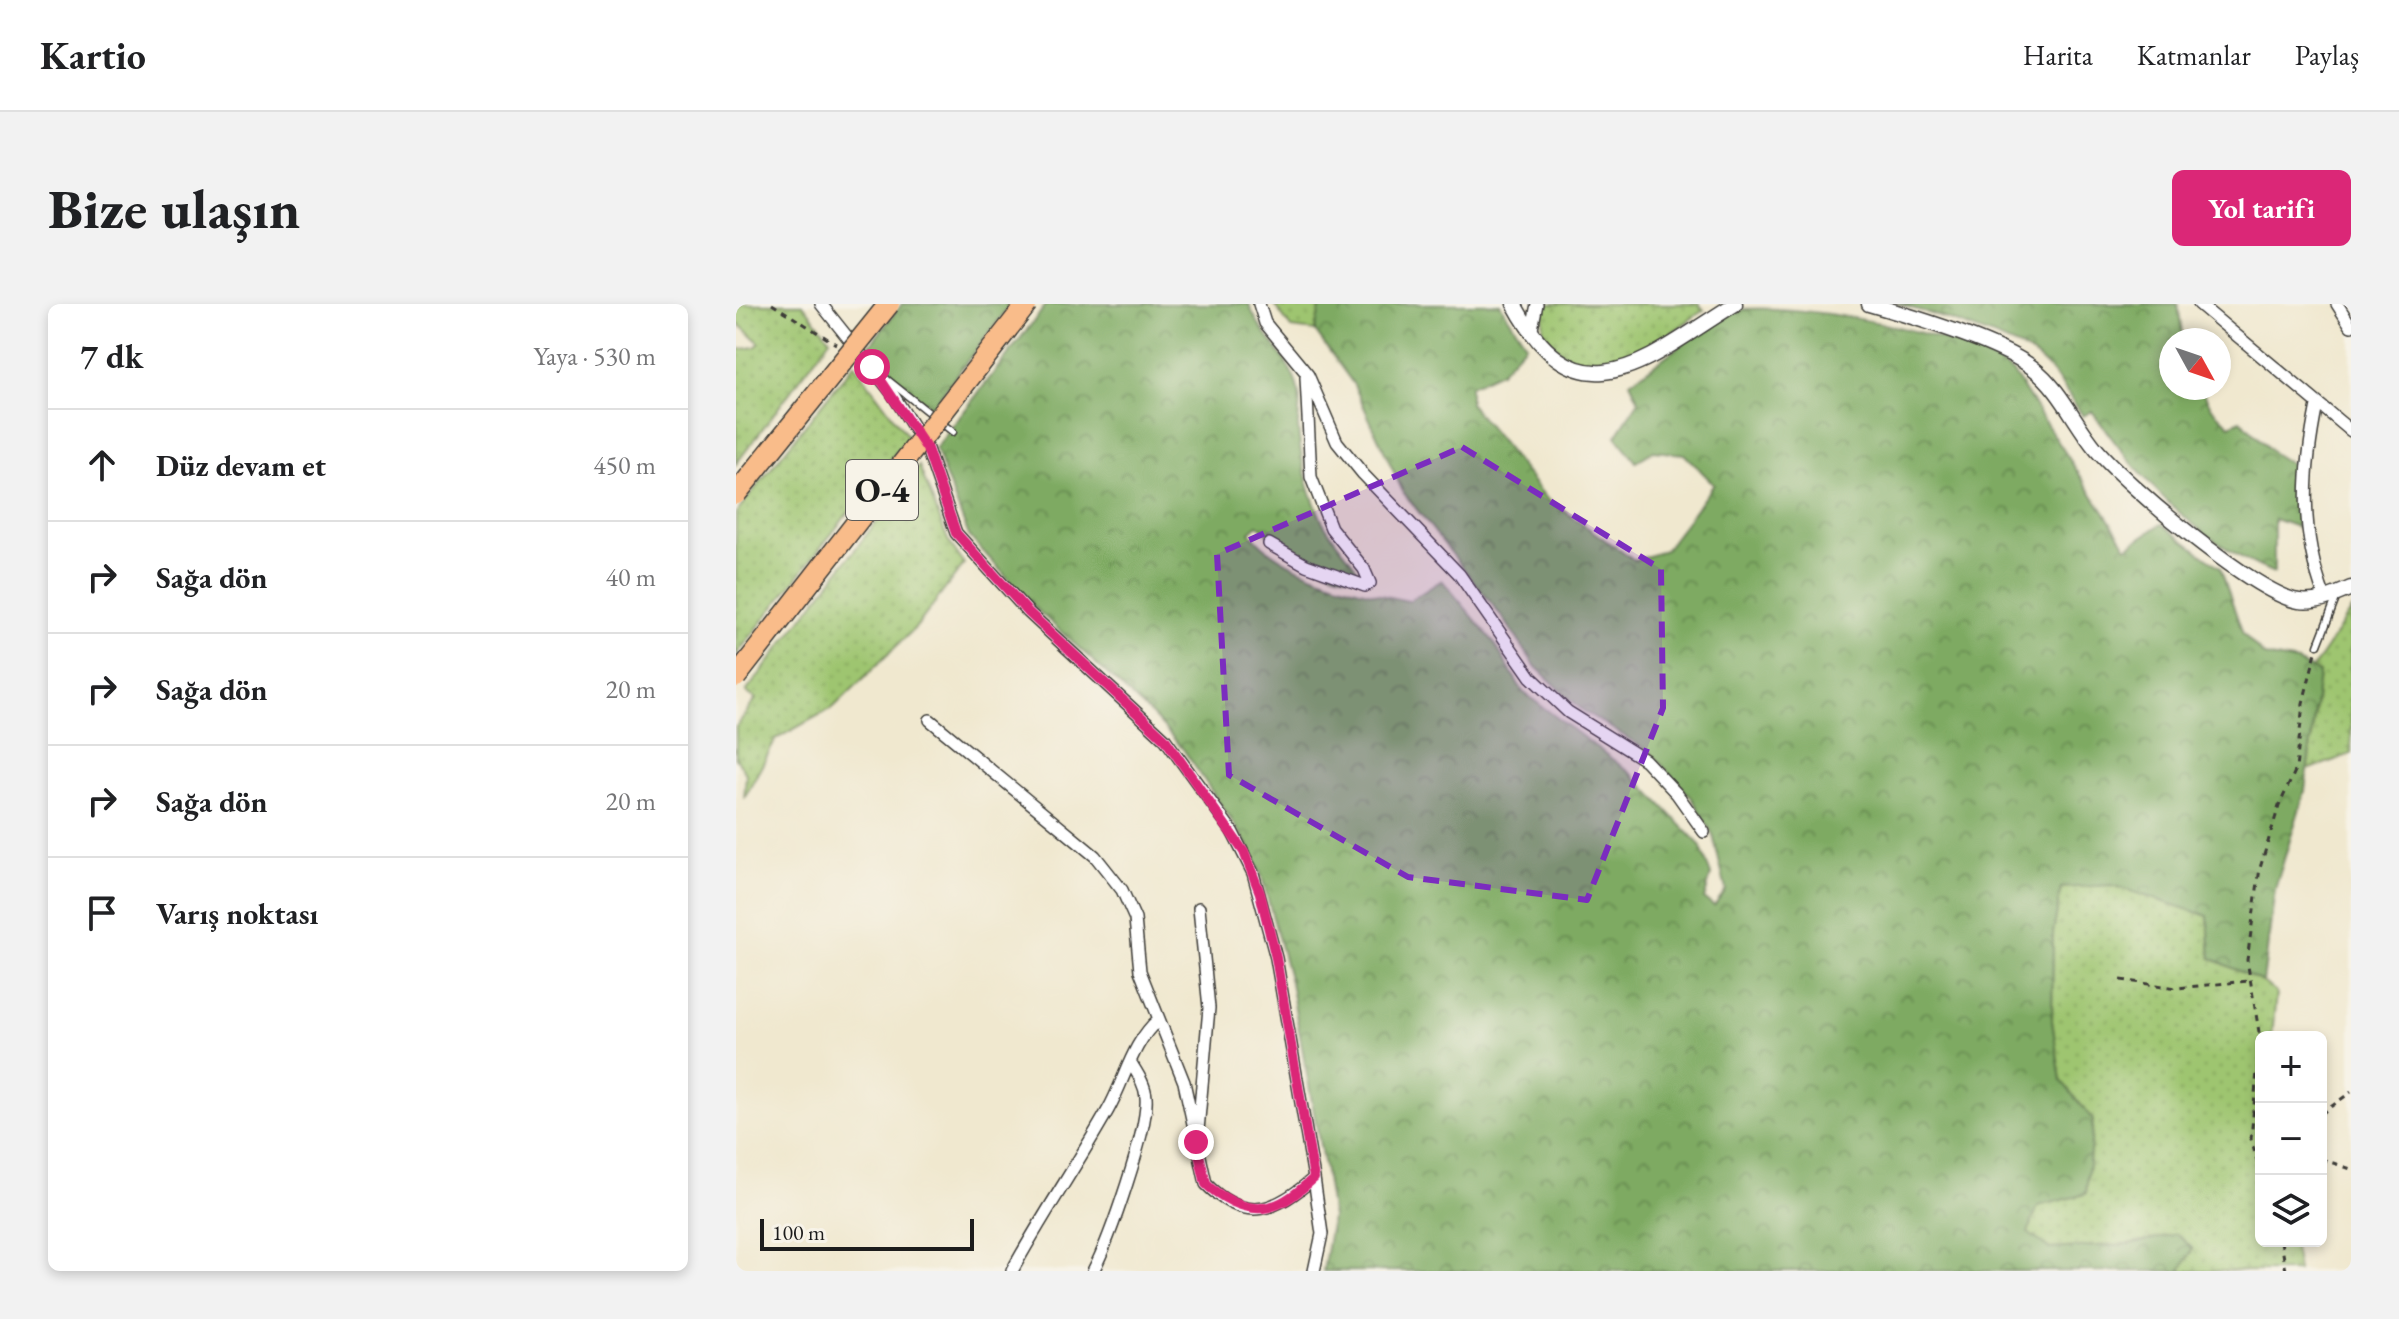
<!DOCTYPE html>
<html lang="tr">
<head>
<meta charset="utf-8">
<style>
  body { margin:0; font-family:"EB Garamond",serif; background:#f2f2f2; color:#202124 }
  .controls { position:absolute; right:24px; bottom:24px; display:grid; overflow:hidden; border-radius:12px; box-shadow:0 4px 12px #0003 }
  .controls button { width:72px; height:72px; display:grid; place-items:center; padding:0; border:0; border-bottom:2px solid #e0e0e0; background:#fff; color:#202124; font:40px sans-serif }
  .compass { position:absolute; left:1423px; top:24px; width:72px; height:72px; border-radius:50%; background:#fff; box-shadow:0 4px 12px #0003; rotate:130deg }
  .scale { position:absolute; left:24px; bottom:20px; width:214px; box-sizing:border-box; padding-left:8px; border:4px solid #1c1c1c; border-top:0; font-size:22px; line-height:28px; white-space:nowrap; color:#1c1c1c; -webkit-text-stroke:6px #f7f3e8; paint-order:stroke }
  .stop { position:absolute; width:24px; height:24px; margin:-18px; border:6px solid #db2777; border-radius:50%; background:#fff }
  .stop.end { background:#db2777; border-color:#fff; box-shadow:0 2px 8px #0008 }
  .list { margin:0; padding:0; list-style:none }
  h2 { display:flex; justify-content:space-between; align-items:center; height:104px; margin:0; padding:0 32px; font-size:34px }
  h2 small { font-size:26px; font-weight:400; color:#757577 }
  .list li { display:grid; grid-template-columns:52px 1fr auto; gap:24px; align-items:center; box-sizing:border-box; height:112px; padding:0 32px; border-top:2px solid #e0e0e0 }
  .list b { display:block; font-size:30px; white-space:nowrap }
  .list em { font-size:26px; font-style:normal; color:#757577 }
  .icon { flex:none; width:44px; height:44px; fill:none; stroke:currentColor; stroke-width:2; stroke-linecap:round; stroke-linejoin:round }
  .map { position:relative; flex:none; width:1615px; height:967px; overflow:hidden; border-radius:12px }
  header { display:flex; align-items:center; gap:48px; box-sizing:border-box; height:112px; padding:0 40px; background:#fff; border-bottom:2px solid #e0e0e0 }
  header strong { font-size:38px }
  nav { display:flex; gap:44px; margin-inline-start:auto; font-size:28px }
  .intro { display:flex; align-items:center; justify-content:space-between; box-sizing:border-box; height:192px; padding:0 48px }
  h1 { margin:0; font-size:56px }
  .button { padding:20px 36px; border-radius:12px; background:#db2777; color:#fff; font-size:28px; font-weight:700 }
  main { display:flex; gap:48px; padding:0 48px }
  aside { flex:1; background:#fff; border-radius:12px; box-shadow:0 4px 12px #0003 }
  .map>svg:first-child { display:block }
</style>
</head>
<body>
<header>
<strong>Kartio</strong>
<nav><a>Harita</a><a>Katmanlar</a><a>Paylaş</a></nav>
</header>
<div class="intro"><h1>Bize ulaşın</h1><a class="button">Yol tarifi</a></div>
<main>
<aside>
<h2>7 dk<small>Yaya · 530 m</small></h2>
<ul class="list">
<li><svg class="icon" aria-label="ahead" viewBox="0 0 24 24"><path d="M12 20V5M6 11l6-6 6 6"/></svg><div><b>Düz devam et</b></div><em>450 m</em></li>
<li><svg class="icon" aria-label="right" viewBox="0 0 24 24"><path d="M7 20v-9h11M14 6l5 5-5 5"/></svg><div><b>Sağa dön</b></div><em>40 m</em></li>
<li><svg class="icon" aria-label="right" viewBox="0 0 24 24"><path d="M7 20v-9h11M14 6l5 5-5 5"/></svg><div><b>Sağa dön</b></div><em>20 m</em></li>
<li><svg class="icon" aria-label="right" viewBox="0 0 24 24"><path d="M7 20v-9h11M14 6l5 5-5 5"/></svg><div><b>Sağa dön</b></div><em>20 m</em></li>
<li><svg class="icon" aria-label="arrive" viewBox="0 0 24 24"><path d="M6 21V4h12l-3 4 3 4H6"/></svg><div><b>Varış noktası</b></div></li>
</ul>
</aside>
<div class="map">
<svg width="1615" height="967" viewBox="0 0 1615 967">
  <defs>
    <pattern id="grass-dots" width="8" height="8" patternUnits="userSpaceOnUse" patternTransform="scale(2)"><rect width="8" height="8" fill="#9ec570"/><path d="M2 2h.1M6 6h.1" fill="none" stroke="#88a960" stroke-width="1.8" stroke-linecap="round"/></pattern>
    <pattern id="forest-crowns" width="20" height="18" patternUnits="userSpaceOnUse" patternTransform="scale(2)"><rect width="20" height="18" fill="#7eaa62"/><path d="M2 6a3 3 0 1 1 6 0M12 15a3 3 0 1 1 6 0" fill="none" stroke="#668a50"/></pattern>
  </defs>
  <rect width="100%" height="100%" fill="#f7f3e8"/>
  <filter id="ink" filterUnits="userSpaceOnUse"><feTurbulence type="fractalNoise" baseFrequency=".0125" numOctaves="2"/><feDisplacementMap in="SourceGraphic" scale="16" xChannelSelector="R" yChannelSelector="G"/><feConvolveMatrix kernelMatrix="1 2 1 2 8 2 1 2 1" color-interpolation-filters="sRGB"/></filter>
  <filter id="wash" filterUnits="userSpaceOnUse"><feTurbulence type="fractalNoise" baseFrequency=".006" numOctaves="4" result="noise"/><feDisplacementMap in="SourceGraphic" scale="32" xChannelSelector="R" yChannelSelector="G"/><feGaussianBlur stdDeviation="1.8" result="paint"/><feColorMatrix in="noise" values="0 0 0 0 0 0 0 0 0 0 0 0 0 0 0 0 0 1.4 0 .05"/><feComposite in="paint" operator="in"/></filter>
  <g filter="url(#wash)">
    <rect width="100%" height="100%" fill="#f0e8cf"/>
    <path fill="url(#grass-dots)" stroke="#5d7046" stroke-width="2" d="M0 0H67L94 35 0 160V46L19 43 24 39 0 18Z
      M538 0H585L579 27 555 24Z
      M808 0H963L968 6C933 29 881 76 835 54 824 49 815 37 807 28Z
      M118 60 172 133 0 351V209Z
      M183 162 212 236 228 260 181 322 98 403 40 435 8 495 10 470 0 454V423L20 395 10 388Z
      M1615 306V450L1572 466 1583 370 1575 365C1592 347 1600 326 1615 306Z
      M1376 581 1472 612 1475 654 1527 678 1540 689 1536 733H1525V937H1557L1562 967H1444L1456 945 1441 930 1393 940 1314 945 1291 929 1301 902 1350 890 1357 816 1325 777 1316 717 1317 629 1325 583Z"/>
    <path fill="url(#forest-crowns)" stroke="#4d633f" stroke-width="2" d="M166 0H275L195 104 150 67 131 45Z
      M311 0H513C524 31 554 53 562 85 566 97 562 110 562 122 564 152 572 185 584 212 592 232 622 260 625 273 592 275 545 242 522 221L514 228C543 268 626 288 673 297L706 276 757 337 787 388 896 470 964 541 975 571 968 595 978 602 990 586 977 531 956 494 914 448 846 406 800 363 770 318 667 188 618 81 579 27 585 0H764L790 40 764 68 734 82V100L811 195 899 257 929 246 978 180 948 150 917 147 900 158 880 132 903 97 894 78C930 54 968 19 1008 5 1070 0 1228 28 1277 69L1391 243 1425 220 1484 263 1507 330 1528 352 1562 358 1583 369 1569 487 1539 585 1527 678 1475 654 1472 612 1376 581 1325 584 1317 629 1316 717 1325 776 1357 816 1350 890 1302 902 1292 929 1314 945 1393 940 1441 930 1457 945 1444 967H587L596 913 590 874 554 678 526 573 511 539 447 445 418 413 297 302 233 232 199 145Z
      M1161 0H1442L1447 36H1435V84H1465L1476 104 1494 121 1505 116 1537 149 1559 163 1561 223 1538 215V269C1461 238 1403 174 1356 107L1347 112C1333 92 1320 68 1300 53 1277 36 1192 8 1161 0Z"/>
  </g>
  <g filter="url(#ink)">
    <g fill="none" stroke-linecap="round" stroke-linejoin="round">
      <defs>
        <path id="service" d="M148 73 217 128
          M1582 341 1601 292"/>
        <path id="minor" d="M85 0 156 89 191 145 220 229 292 308 429 435 496 527 517 569 540 654 578 874C541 906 510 921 470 880L448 778 404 667 399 615 386 586 359 552 194 416
          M523 0 529 19 572 71 601 138 627 170 723 270 795 373 832 408 909 456 941 490 968 528
          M1463 0 1615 127
          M1601 0 1615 22
          M795 30 801 0
          M1581 101C1567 169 1564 229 1589 294
          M533 240 570 261 629 282 634 279 628 265 595 224 575 173 570 73
          M462 826 473 704 463 604
          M578 874 586 930 578 967
          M276 967C306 912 341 861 372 806 389 776 396 738 423 715
          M357 967C373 937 413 824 410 793 409 780 401 769 395 759"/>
        <path id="tertiary" d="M778 0C844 123 914 52 999 0
          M1133 0C1175 12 1264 38 1297 64 1324 84 1339 120 1360 145 1390 181 1520 291 1563 297 1580 300 1599 291 1615 284"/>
      </defs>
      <use href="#service" stroke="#3c3b37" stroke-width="9"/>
      <use href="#minor" stroke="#3c3b37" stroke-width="14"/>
      <use href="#tertiary" stroke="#3c3b37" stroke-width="17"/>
      <path stroke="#3c3b37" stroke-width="3" stroke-dasharray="6 6" stroke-linecap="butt" d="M36 0 100 40
        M0 2 1 0
        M1385 676 1441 684 1512 677
        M1516 806 1525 814
        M1585 810 1615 788
        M1585 855 1615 865
        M1525 871 1515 835 1524 734 1511 656 1524 564 1543 502 1560 465 1567 399 1580 348
        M1545 937 1550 967"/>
      <use href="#service" stroke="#fff" stroke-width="6"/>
      <use href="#minor" stroke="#fff" stroke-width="11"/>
      <use href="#tertiary" stroke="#fff" stroke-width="14"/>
      <defs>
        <path id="motorway-bridge" d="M0 190 153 0
          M0 373 291 0"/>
      </defs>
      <use href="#motorway-bridge" stroke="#3c3b37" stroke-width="23" stroke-linecap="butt"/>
      <use href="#motorway-bridge" stroke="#f9bc8a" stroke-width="20"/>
    </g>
  </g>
  <g fill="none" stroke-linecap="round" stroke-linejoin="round" filter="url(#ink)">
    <path stroke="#db2777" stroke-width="10" d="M136 63 191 145 220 229 292 308 429 435 508 548 524 589 540 654 578 874C552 897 532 914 497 898 487 893 478 888 470 880L460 838"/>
  </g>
  <path fill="#7b2cbf" fill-opacity="0.2" stroke="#7b2cbf" stroke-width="6" stroke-dasharray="16 10" stroke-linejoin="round" d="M726 143 925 265 927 404 851 596 672 573 493 471 481 250Z"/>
  <g text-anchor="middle" stroke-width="6" stroke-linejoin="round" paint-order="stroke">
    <rect fill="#f7f3e8" stroke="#5e5c59" stroke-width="2" x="110" y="156" width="72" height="60" rx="6"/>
    <g font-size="34" font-weight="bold" fill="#1c1c1c">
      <text x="146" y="198">O-4</text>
    </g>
  </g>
</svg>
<div class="controls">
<button>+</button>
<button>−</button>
<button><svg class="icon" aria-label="layers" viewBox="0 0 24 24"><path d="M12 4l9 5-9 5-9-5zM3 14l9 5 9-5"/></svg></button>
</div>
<svg class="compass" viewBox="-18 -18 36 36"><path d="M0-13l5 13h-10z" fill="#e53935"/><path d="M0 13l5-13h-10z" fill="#757577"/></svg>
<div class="scale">100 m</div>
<div class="stop" style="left:136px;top:63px"></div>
<div class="stop end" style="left:460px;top:838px"></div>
</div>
</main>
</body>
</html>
